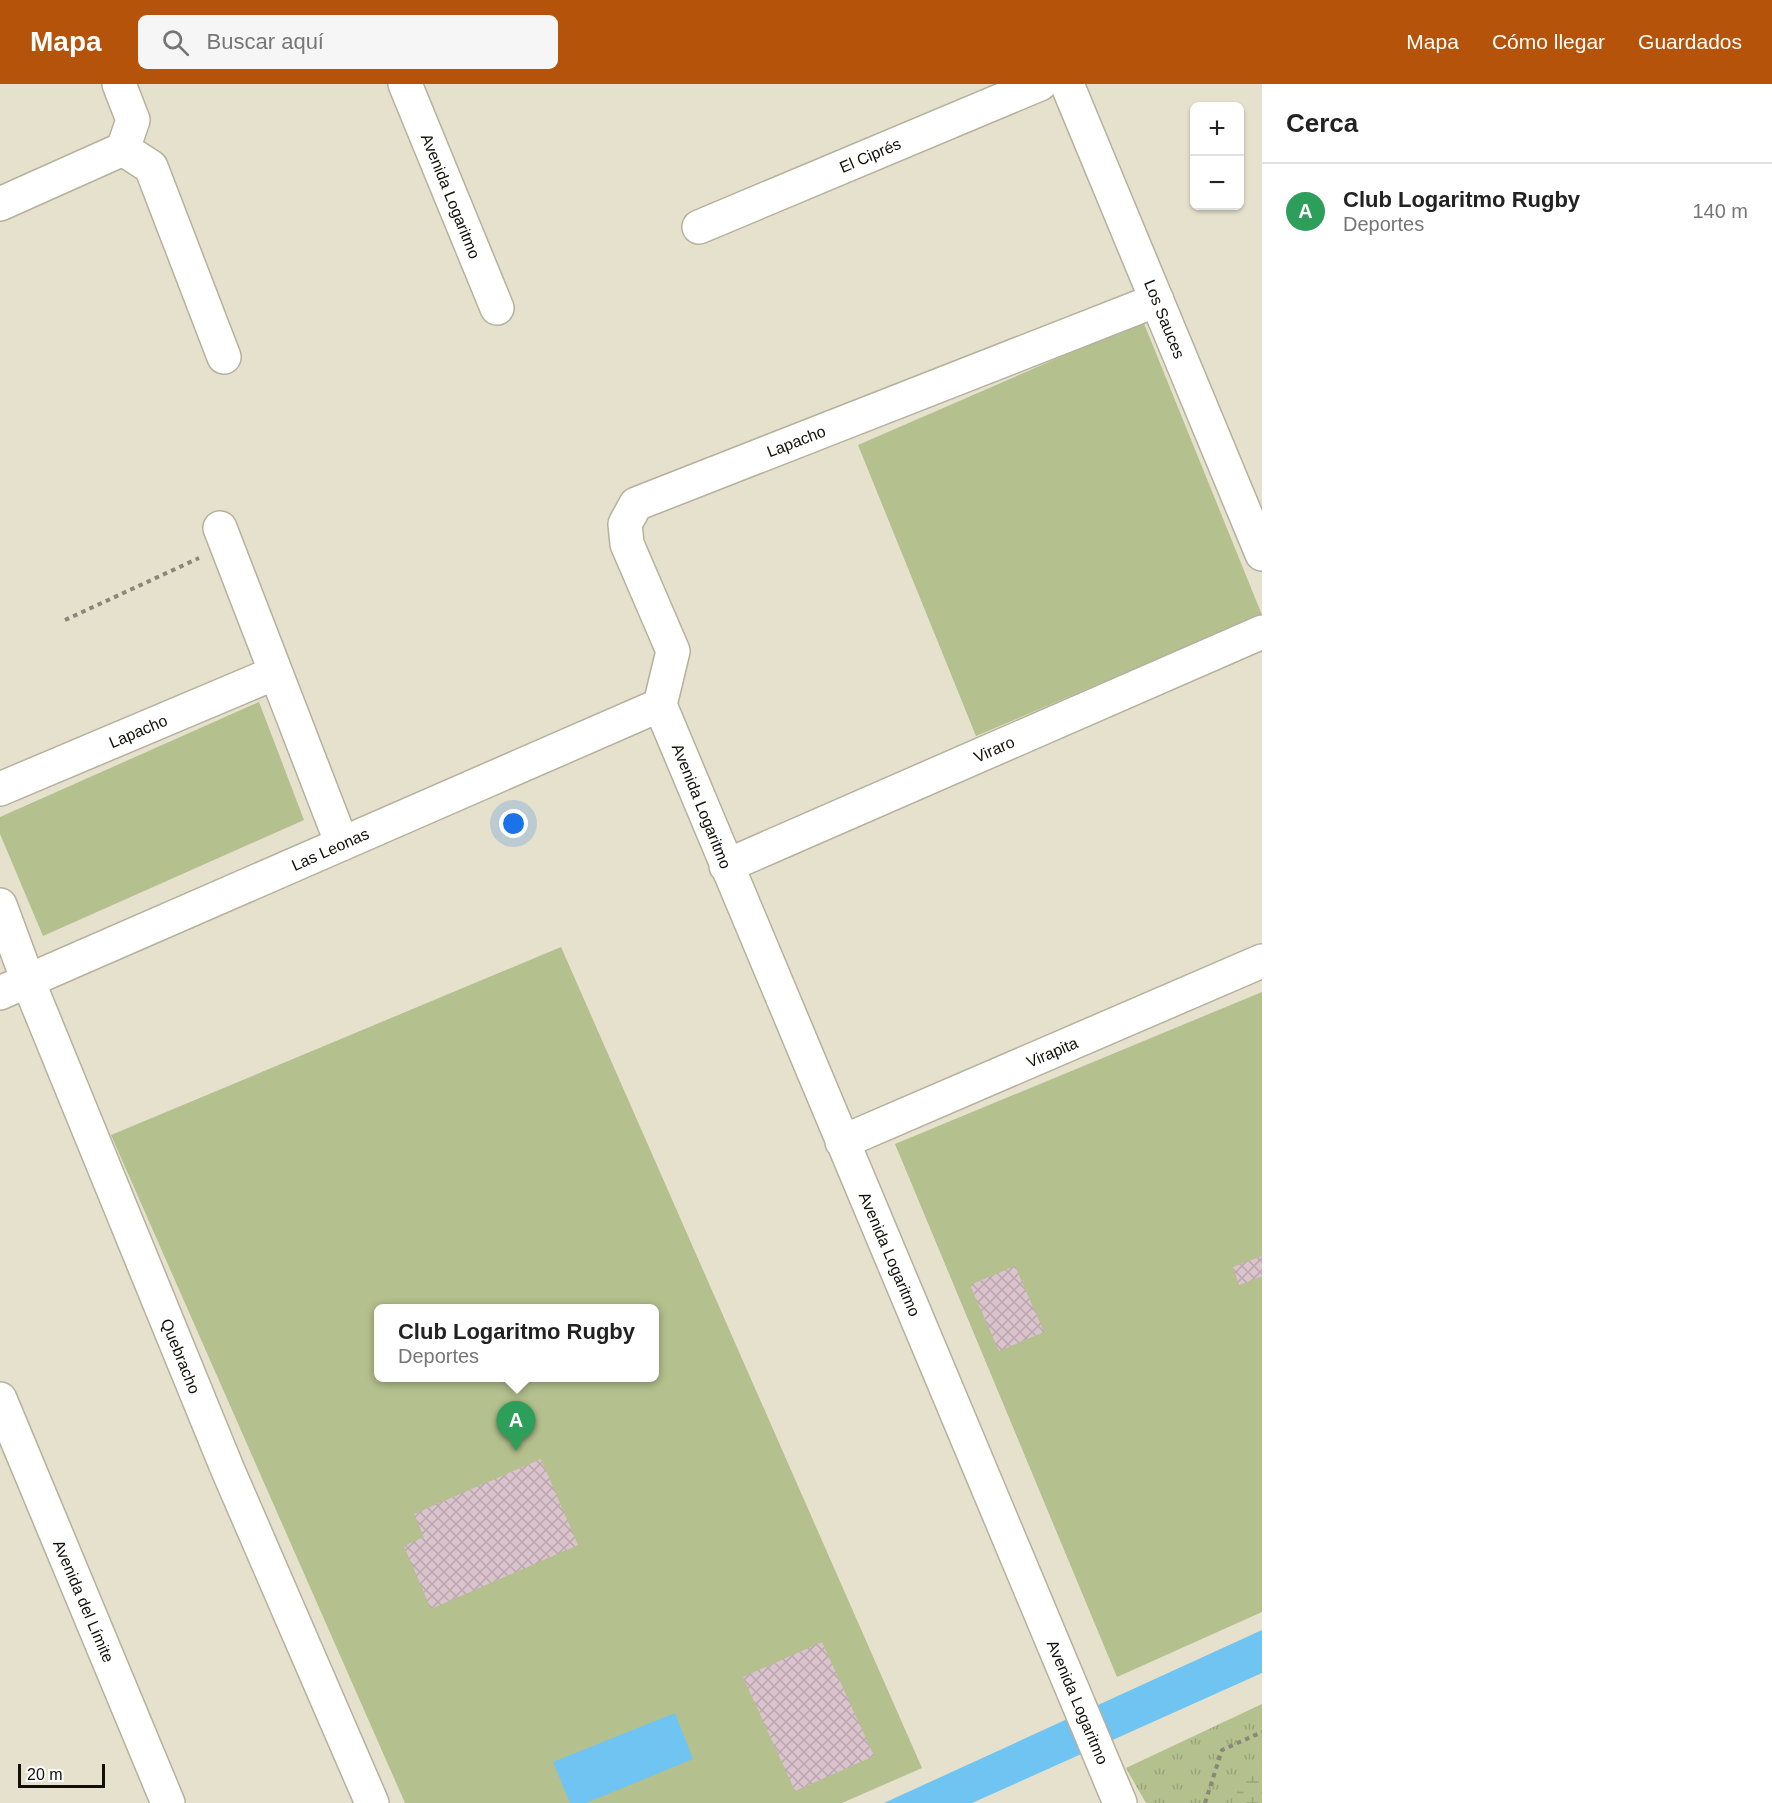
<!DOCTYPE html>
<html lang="es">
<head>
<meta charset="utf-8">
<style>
  body { margin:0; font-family:Helvetica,sans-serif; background:#f6f6f6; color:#222 }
  .controls { position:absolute; right:18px; top:18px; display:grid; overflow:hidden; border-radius:9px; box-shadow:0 2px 4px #0004 }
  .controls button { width:54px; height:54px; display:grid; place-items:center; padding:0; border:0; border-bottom:2px solid #e0e0e0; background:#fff; color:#222; font:30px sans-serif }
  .scale { position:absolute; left:18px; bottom:15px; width:87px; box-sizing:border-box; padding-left:6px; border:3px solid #100f08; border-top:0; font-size:16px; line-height:21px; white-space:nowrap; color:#100f08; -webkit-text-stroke:4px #fff; paint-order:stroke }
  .you { position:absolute; left:514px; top:740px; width:21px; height:21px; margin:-15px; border:4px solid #fff; border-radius:50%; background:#1a73e8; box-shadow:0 0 0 9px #1a73e833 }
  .badge { display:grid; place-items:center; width:39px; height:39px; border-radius:50%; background:#b45309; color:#fff; font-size:20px; font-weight:700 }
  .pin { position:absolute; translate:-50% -50px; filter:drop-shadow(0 2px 3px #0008) }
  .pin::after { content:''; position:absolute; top:32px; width:21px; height:18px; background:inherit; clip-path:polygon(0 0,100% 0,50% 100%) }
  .popup { position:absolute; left:374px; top:1220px; width:285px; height:78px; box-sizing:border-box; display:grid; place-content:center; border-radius:9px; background:#fff; filter:drop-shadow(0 2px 4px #0005); font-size:20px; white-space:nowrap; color:#767676 }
  .popup b { font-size:22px; color:#222 }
  .popup::after { content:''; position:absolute; left:50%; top:100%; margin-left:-12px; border:12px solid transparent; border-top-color:#fff }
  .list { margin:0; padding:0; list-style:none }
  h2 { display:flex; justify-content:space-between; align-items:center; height:78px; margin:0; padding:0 24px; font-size:26px }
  h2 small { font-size:20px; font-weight:400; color:#767676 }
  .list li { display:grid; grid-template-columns:39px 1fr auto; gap:18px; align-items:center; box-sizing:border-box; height:96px; padding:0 24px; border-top:2px solid #e0e0e0 }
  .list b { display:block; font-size:22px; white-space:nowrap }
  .list p { margin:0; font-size:20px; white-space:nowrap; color:#767676 }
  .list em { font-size:20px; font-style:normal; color:#767676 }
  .icon { flex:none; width:33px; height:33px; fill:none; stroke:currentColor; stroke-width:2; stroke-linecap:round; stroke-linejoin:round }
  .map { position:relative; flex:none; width:1262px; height:1719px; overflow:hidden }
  header { display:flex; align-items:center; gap:36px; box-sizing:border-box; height:84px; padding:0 30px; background:#b45309; color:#fff }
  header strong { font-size:28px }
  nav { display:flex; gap:33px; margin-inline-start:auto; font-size:21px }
  .search { width:420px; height:54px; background:#f6f6f6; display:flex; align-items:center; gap:15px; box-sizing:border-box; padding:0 21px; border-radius:9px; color:#767676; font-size:22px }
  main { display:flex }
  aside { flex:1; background:#fff }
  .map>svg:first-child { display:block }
</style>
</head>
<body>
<header>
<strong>Mapa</strong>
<div class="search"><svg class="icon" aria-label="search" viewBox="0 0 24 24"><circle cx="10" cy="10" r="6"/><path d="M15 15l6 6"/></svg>Buscar aquí</div>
<nav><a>Mapa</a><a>Cómo llegar</a><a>Guardados</a></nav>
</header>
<main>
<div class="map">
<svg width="1262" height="1719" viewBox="0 0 1262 1719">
  <defs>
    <pattern id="grass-tufts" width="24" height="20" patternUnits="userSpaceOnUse" patternTransform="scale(1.5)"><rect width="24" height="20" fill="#b4c08d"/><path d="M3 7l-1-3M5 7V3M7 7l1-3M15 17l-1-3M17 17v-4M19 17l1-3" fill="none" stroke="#9aa478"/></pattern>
    <pattern id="wetland-marsh" width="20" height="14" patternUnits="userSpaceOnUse" patternTransform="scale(1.5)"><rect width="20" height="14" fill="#b4c08d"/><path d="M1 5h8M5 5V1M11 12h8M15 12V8" fill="none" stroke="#9aa478"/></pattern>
    <pattern id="building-cross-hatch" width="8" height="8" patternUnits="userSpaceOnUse" patternTransform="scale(1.5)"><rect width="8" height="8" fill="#dac3cc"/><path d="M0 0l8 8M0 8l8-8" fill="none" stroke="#baa6ae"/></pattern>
  </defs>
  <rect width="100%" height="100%" fill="#e5e1cc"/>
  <path fill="url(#grass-tufts)" d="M1262 1620V1719H1146L1126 1684Z"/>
  <path fill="url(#wetland-marsh)" d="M1262 1688V1719H1232L1243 1696Z"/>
  <path fill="#b4c08d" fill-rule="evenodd" d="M1143 237 1262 531 976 652 858 361Z
    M259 618 304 736 43 852 0 750V733Z
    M561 863 922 1684 842 1719H405L111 1051ZM378 1224H654V1294H378Z
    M1262 908V1528L1117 1593 895 1060Z"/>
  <path fill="#70c4f2" d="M1262 1546V1589L972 1719H884Z
    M675 1629 693 1675 586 1719H570L553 1678Z"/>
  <path fill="url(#building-cross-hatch)" d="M1262 1172V1192L1239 1201 1233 1183Z
    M1015 1182 1044 1248 999 1267 970 1201Z
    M541 1375 578 1461 431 1525 404 1462 424 1453 414 1430Z
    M822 1558 874 1672 795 1707 743 1593Z"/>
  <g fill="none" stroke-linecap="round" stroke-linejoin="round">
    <defs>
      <path id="street" d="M405 0 497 224
        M1067 0 1262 470
        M123 65 151 83 224 273
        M0 120 123 65 133 36 119 0
        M699 143 1040 0
        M220 444 342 760
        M660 621 1120 1719
        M660 621 673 567 627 460 625 440 636 420 1157 216
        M0 705 275 589
        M726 782 1262 548
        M0 821 28 897 227 1384 372 1719
        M0 909 660 621
        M842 1058 1262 877"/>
      <path id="secondary" d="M0 1315 168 1719"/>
    </defs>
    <use href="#street" stroke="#b5b19d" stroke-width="36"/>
    <use href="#secondary" stroke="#b5b19d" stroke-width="36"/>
    <path stroke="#898778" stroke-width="4" stroke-dasharray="4.5 4.5" stroke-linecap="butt" d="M65 536 199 474
      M1205 1719 1222 1666 1262 1648"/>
    <use href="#street" stroke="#fff" stroke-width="33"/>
    <use href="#secondary" stroke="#fff" stroke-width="33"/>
  </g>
  <g text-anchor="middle" stroke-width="5" stroke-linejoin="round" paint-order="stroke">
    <g font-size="16" fill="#100f08" stroke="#fff">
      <text transform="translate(870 71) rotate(-23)" y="6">El Ciprés</text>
      <text transform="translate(451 112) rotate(68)" y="6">Avenida Logaritmo</text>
      <text transform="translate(1165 235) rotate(68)" y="6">Los Sauces</text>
      <text transform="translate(796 357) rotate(-21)" y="6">Lapacho</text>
      <text transform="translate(138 647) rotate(-23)" y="6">Lapacho</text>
      <text transform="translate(994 665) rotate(-24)" y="6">Viraro</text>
      <text transform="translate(702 722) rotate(68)" y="6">Avenida Logaritmo</text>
      <text transform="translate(330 765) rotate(-24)" y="6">Las Leonas</text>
      <text transform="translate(1052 968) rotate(-23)" y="6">Virapita</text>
      <text transform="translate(890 1170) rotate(67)" y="6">Avenida Logaritmo</text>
      <text transform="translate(181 1272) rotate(68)" y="6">Quebracho</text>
      <text transform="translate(84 1517) rotate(67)" y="6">Avenida del Límite</text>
      <text transform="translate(1078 1618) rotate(67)" y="6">Avenida Logaritmo</text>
    </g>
  </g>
</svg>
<div class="controls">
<button>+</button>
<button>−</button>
</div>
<div class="scale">20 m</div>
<div class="you"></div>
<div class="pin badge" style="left:516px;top:1367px;background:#2e9e5b">A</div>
<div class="popup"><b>Club Logaritmo Rugby</b>Deportes</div>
</div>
<aside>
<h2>Cerca<small></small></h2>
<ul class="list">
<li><span class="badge" style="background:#2e9e5b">A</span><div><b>Club Logaritmo Rugby</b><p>Deportes</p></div><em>140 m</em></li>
</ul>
</aside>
</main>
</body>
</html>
